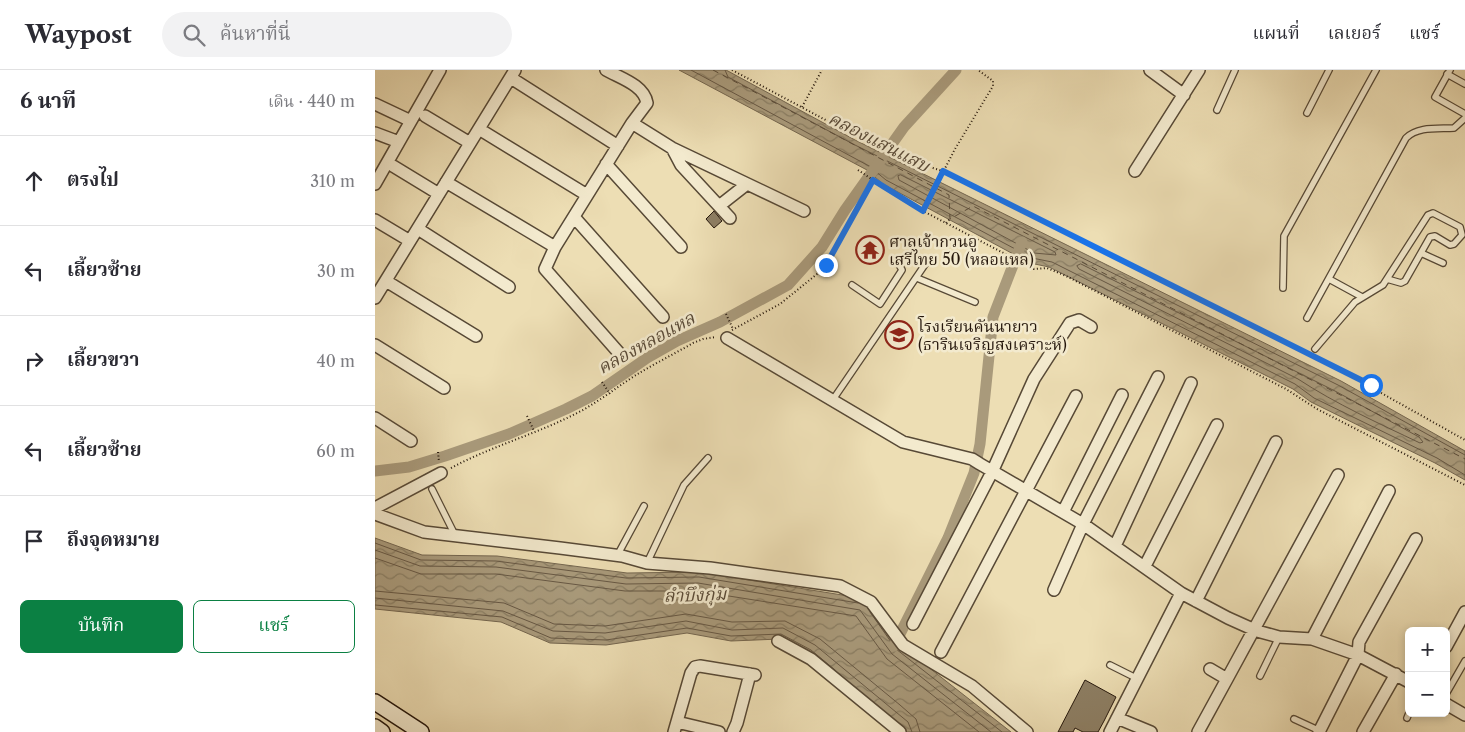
<!DOCTYPE html>
<html lang="th">
<head>
<meta charset="utf-8">
<style>
  body { margin:0; font-family:"Libre Caslon Text","Noto Serif Thai",serif; background:#f2f2f3; color:#2b2b33 }
  .controls { position:absolute; right:15px; bottom:15px; display:grid; overflow:hidden; border-radius:8px; box-shadow:0 2px 8px #0003 }
  .controls button { width:45px; height:45px; display:grid; place-items:center; padding:0; border:0; border-bottom:1px solid #e1e1e2; background:#fff; color:#2b2b33; font:25px sans-serif }
  .stop { position:absolute; width:15px; height:15px; margin:-11px; border:4px solid #1a73e8; border-radius:50%; background:#fff }
  .stop.end { background:#1a73e8; border-color:#fff; box-shadow:0 1px 5px #0008 }
  .list { margin:0; padding:0; list-style:none }
  h2 { display:flex; justify-content:space-between; align-items:center; height:65px; margin:0; padding:0 20px; font-size:21px }
  h2 small { font-size:16px; font-weight:400; color:#7c7c81 }
  .list li { display:grid; grid-template-columns:32px 1fr auto; gap:15px; align-items:center; box-sizing:border-box; height:90px; padding:0 20px; border-top:1px solid #e1e1e2 }
  .list b { display:block; font-size:19px; white-space:nowrap }
  .list em { font-size:16px; font-style:normal; color:#7c7c81 }
  .actions { display:flex; gap:10px; padding:15px 20px }
  .actions a { flex:1; padding:11px 0; border:1px solid #0b8043; border-radius:8px; text-align:center; font-size:18px; color:#0b8043 }
  .actions .main { background:#0b8043; color:#fff }
  .icon { flex:none; width:28px; height:28px; fill:none; stroke:currentColor; stroke-width:2; stroke-linecap:round; stroke-linejoin:round }
  .map { position:relative; flex:none; width:1090px; height:662px; overflow:hidden }
  header { display:flex; align-items:center; gap:30px; box-sizing:border-box; height:70px; padding:0 25px; background:#fff; border-bottom:1px solid #e1e1e2 }
  header strong { font-size:24px }
  nav { display:flex; gap:28px; margin-inline-start:auto; font-size:18px }
  .search { width:350px; height:45px; background:#f2f2f3; display:flex; align-items:center; gap:12px; box-sizing:border-box; padding:0 18px; border-radius:28px; color:#7c7c81; font-size:19px }
  main { display:flex }
  aside { flex:1; background:#fff }
  .map>svg:first-child { display:block }
</style>
</head>
<body>
<header>
<strong>Waypost</strong>
<div class="search"><svg class="icon" aria-label="search" viewBox="0 0 24 24"><circle cx="10" cy="10" r="6"/><path d="M15 15l6 6"/></svg>ค้นหาที่นี่</div>
<nav><a>แผนที่</a><a>เลเยอร์</a><a>แชร์</a></nav>
</header>
<main>
<aside>
<h2>6 นาที<small>เดิน · 440 m</small></h2>
<ul class="list">
<li><svg class="icon" aria-label="ahead" viewBox="0 0 24 24"><path d="M12 20V5M6 11l6-6 6 6"/></svg><div><b>ตรงไป</b></div><em>310 m</em></li>
<li><svg class="icon" aria-label="left" viewBox="0 0 24 24"><path d="M17 20v-9H6M10 6l-5 5 5 5"/></svg><div><b>เลี้ยวซ้าย</b></div><em>30 m</em></li>
<li><svg class="icon" aria-label="right" viewBox="0 0 24 24"><path d="M7 20v-9h11M14 6l5 5-5 5"/></svg><div><b>เลี้ยวขวา</b></div><em>40 m</em></li>
<li><svg class="icon" aria-label="left" viewBox="0 0 24 24"><path d="M17 20v-9H6M10 6l-5 5 5 5"/></svg><div><b>เลี้ยวซ้าย</b></div><em>60 m</em></li>
<li><svg class="icon" aria-label="arrive" viewBox="0 0 24 24"><path d="M6 21V4h12l-3 4 3 4H6"/></svg><div><b>ถึงจุดหมาย</b></div></li>
</ul>
<div class="actions"><a class="main">บันทึก</a><a>แชร์</a></div>
</aside>
<div class="map">
<svg width="1090" height="662" viewBox="0 0 1090 662">
  <defs>
    <pattern id="water-waves" width="16" height="10" patternUnits="userSpaceOnUse" patternTransform="scale(1.25)"><rect width="16" height="10" fill="#a99a7b"/><path d="M0 5q4-4 8 0t8 0" fill="none" stroke="#897d63"/></pattern>
  </defs>
  <rect width="100%" height="100%" fill="#eddeb4"/>
  <filter id="stains"><feTurbulence type="fractalNoise" baseFrequency=".004" numOctaves="4"/><feColorMatrix values="0 0 0 0 .2 0 0 0 0 .09 0 0 0 0 .02 0 0 0 .5 -.17"/></filter>
  <radialGradient id="worn" r=".72"><stop offset=".6" stop-color="#630" stop-opacity="0"/><stop offset="1" stop-color="#630" stop-opacity=".3"/></radialGradient>
  <path fill="url(#water-waves)" stroke="#74664f" d="M304 0H351L480 70 966 311 1090 381V410L1060 393 936 332 918 319 674 197 655 193 508 114 492 100Z
    M0 468 47 485 122 486 252 503 324 502 492 529 534 582 636 662H528L405 569 356 571 312 563 231 575 175 573 126 552 0 539Z"/>
  <g fill="none" stroke-linecap="round" stroke-linejoin="round">
    <path stroke="#675844" stroke-width="1" d="M316 0 494 96 511 110 657 188 677 192 920 314 939 328 1062 388 1090 405
      M350 0 353 7 478 74 963 315 1090 385
      M526 105 680 182 681 185 659 183 524 110 523 106Z
      M706 194 960 321 1044 367 1048 372 1045 373C1003 353 961 334 923 309L704 199 702 196Z
      M0 473 46 490 121 491 251 508 324 507 483 533
      M0 480 45 496 121 497 251 514 323 513 485 540 517 584 616 662
      M0 488 46 504H121L250 521H322L481 546 512 589 604 662
      M0 521 129 533 179 554 230 556 311 544 357 552 410 551 445 569 525 635 541 649 545 662
      M0 528 128 541 178 561 230 563 311 551 357 560 408 558 440 575 533 652 537 662
      M0 535 127 547 176 568 231 570 312 558 356 566 406 564 436 580 460 600
      M495 542 521 579 627 662"/>
    <path stroke="#a99a7b" stroke-width="11" d="M0 401 34 397 70 386 134 364 191 339 217 326 272 288 302 271 345 252 413 215 447 177 470 140 529 57 581 0
      M519 576 573 468 599 403 605 374 618 247 647 172"/>
    <path stroke="#5a4b38" stroke-width="1" stroke-dasharray="6 5" stroke-linecap="butt" d="M338 0 574 125 575 149 598 136 1090 389"/>
  </g>
  <path fill="#8d7e63" stroke="#25170c" d="M339 141 347 151 339 158 331 149Z
    M710 610 741 627 729 651 723 662H708L700 658 698 662H683Z"/>
  <g fill="none" stroke-linecap="round" stroke-linejoin="round">
    <defs>
      <path id="lane" d="M1075 0 1060 27 1090 44
        M1072 4 1090 14
        M842 40 860 0
        M932 43 954 0
        M1046 183 1068 193
        M542 208 600 232
        M954 209 987 227
        M477 215 505 234 527 200 521 189
        M908 218 909 166 1001 0
        M932 248 1031 68C1043 56 1063 59 1079 58L1090 48
        M940 279 980 232 1008 215 1053 145 1058 143 1085 157 1087 165 1079 174 1075 175 1060 166 1055 167 1030 211 1026 213 1012 209
        M457 331 551 193
        M57 419 80 465
        M242 486 269 436
        M272 493 309 415 333 388
        M735 595 761 608
        M885 606 904 567
        M1071 624 1090 591
        M1032 648 1034 643
        M919 649 945 661"/>
      <path id="street" d="M231 0C245 8 269 15 272 33L257 53 297 78 429 141
        M775 0 809 25
        M136 8 243 76
        M0 34 36 51
        M50 46 95 73
        M104 59 212 125
        M0 63 24 72
        M297 78 306 95 355 148
        M231 94 306 177
        M18 96 64 124
        M760 101 824 0
        M71 112 180 177
        M0 114 65 0
        M344 136 372 114
        M199 147 288 247
        M0 150 35 171
        M43 159 134 217
        M11 211 101 266
        M0 228 140 0
        M352 268 528 372 597 389 605 394 708 454 806 523 853 548 882 561 904 567 937 569 983 585 1034 612
        M0 275 69 318
        M244 283 170 199 180 177 257 53
        M0 348 36 371
        M0 438 66 403
        M688 442 747 325
        M0 444 49 462 185 478 247 486 272 493 335 498 465 516 496 532 528 575 597 616 652 662
        M740 476 816 313
        M770 496 842 355
        M679 520 708 454 783 307
        M821 531 901 372
        M538 554 617 402 659 309 695 253 704 250 716 257
        M937 569 1014 421
        M403 571 436 589 525 662
        M1071 577 1090 542
        M566 582 701 326
        M835 599 852 609 963 405
        M1071 634 1090 645
        M742 648 776 662
        M302 652 344 662
        M299 662 316 603 320 597 325 596 380 605
        M358 662 362 653 375 604
        M735 662 806 523
        M823 662 852 609
        M944 662 983 585 984 572 1041 469
        M988 662 1021 604"/>
      <path id="secondary" d="M0 632 46 662
        M0 657 7 662"/>
    </defs>
    <use href="#lane" stroke="#574936" stroke-width="8"/>
    <use href="#street" stroke="#574936" stroke-width="14"/>
    <use href="#secondary" stroke="#25170c" stroke-width="18"/>
    <path stroke="#25170c" stroke-width="2" stroke-dasharray="1 2.5" stroke-linecap="butt" d="M357 0 518 86 568 101 933 283
      M427 37 447 0
      M483 100 498 110
      M548 141 580 79 618 16V11L603 0
      M571 153 575 149
      M351 244 358 259
      M357 260 405 234 447 200 498 110 548 141 659 199 672 198 691 206 911 319 942 339 1090 415
      M942 287 1090 370
      M227 312 235 324
      M152 346 159 361
      M63 382 64 392
      M76 398C119 375 165 363 206 341 226 330 242 317 261 305 279 294 299 284 318 273L328 269 341 267"/>
    <use href="#lane" stroke="#f3eace" stroke-width="5.5"/>
    <use href="#street" stroke="#f3eace" stroke-width="11"/>
    <use href="#secondary" stroke="#f3eace" stroke-width="15"/>
  </g>
  <g fill="none" stroke-linecap="round" stroke-linejoin="round">
    <path stroke="#1a73e8" stroke-width="6" d="M451 195 498 110 548 141 568 101 996 315"/>
  </g>
  <defs>
    <symbol id="temple-ring" viewBox="-11 -11 22 22"><circle r="9.5" fill="#f3eace" stroke="#8f2418" stroke-width="1.5"/><path d="M0-6L5-2H3V0L6.5 2.5H4V6H1.5V3h-3V6H-4V2.5H-6.5L-3 0V-2H-5Z" fill="#8f2418"/></symbol>
    <symbol id="school-ring" viewBox="-11 -11 22 22"><circle r="9.5" fill="#f3eace" stroke="#8f2418" stroke-width="1.5"/><path d="M0-5L7-2L0 1L-7-2ZM-4 1L0 2.5L4 1V4Q0 6-4 4Z" fill="#8f2418"/></symbol>
  </defs>
  <g fill-rule="evenodd">
    <use href="#temple-ring" x="479" y="164" width="32" height="32"/>
    <use href="#school-ring" x="508" y="249" width="32" height="32"/>
  </g>
  <g text-anchor="middle" stroke-width="5" stroke-linejoin="round" paint-order="stroke">
    <g font-size="16" fill="#25170c" stroke="#f3eace" text-anchor="start">
      <text x="514" y="177">ศาลเจ้ากวนอู<tspan x="514" dy="18">เสรีไทย 50 (หลอแหล)</tspan></text>
      <text x="543" y="262">โรงเรียนคันนายาว<tspan x="543" dy="18">(ธารินเจริญสงเคราะห์)</tspan></text>
    </g>
    <g font-size="18" font-style="italic" fill="#5a4b38" stroke="#f3eace">
      <text transform="translate(504 72) rotate(27)" y="6">คลองแสนแสบ</text>
      <text transform="translate(271 273) rotate(-29)" y="6">คลองหลอแหล</text>
      <text transform="translate(320 525) rotate(-2)" y="6">ลำบึงกุ่ม</text>
    </g>
  </g>
  <rect width="100%" height="100%" filter="url(#stains)"/>
  <rect width="100%" height="100%" fill="url(#worn)"/>
</svg>
<div class="controls">
<button>+</button>
<button>−</button>
</div>
<div class="stop" style="left:996px;top:315px"></div>
<div class="stop end" style="left:451px;top:195px"></div>
</div>
</main>
</body>
</html>
